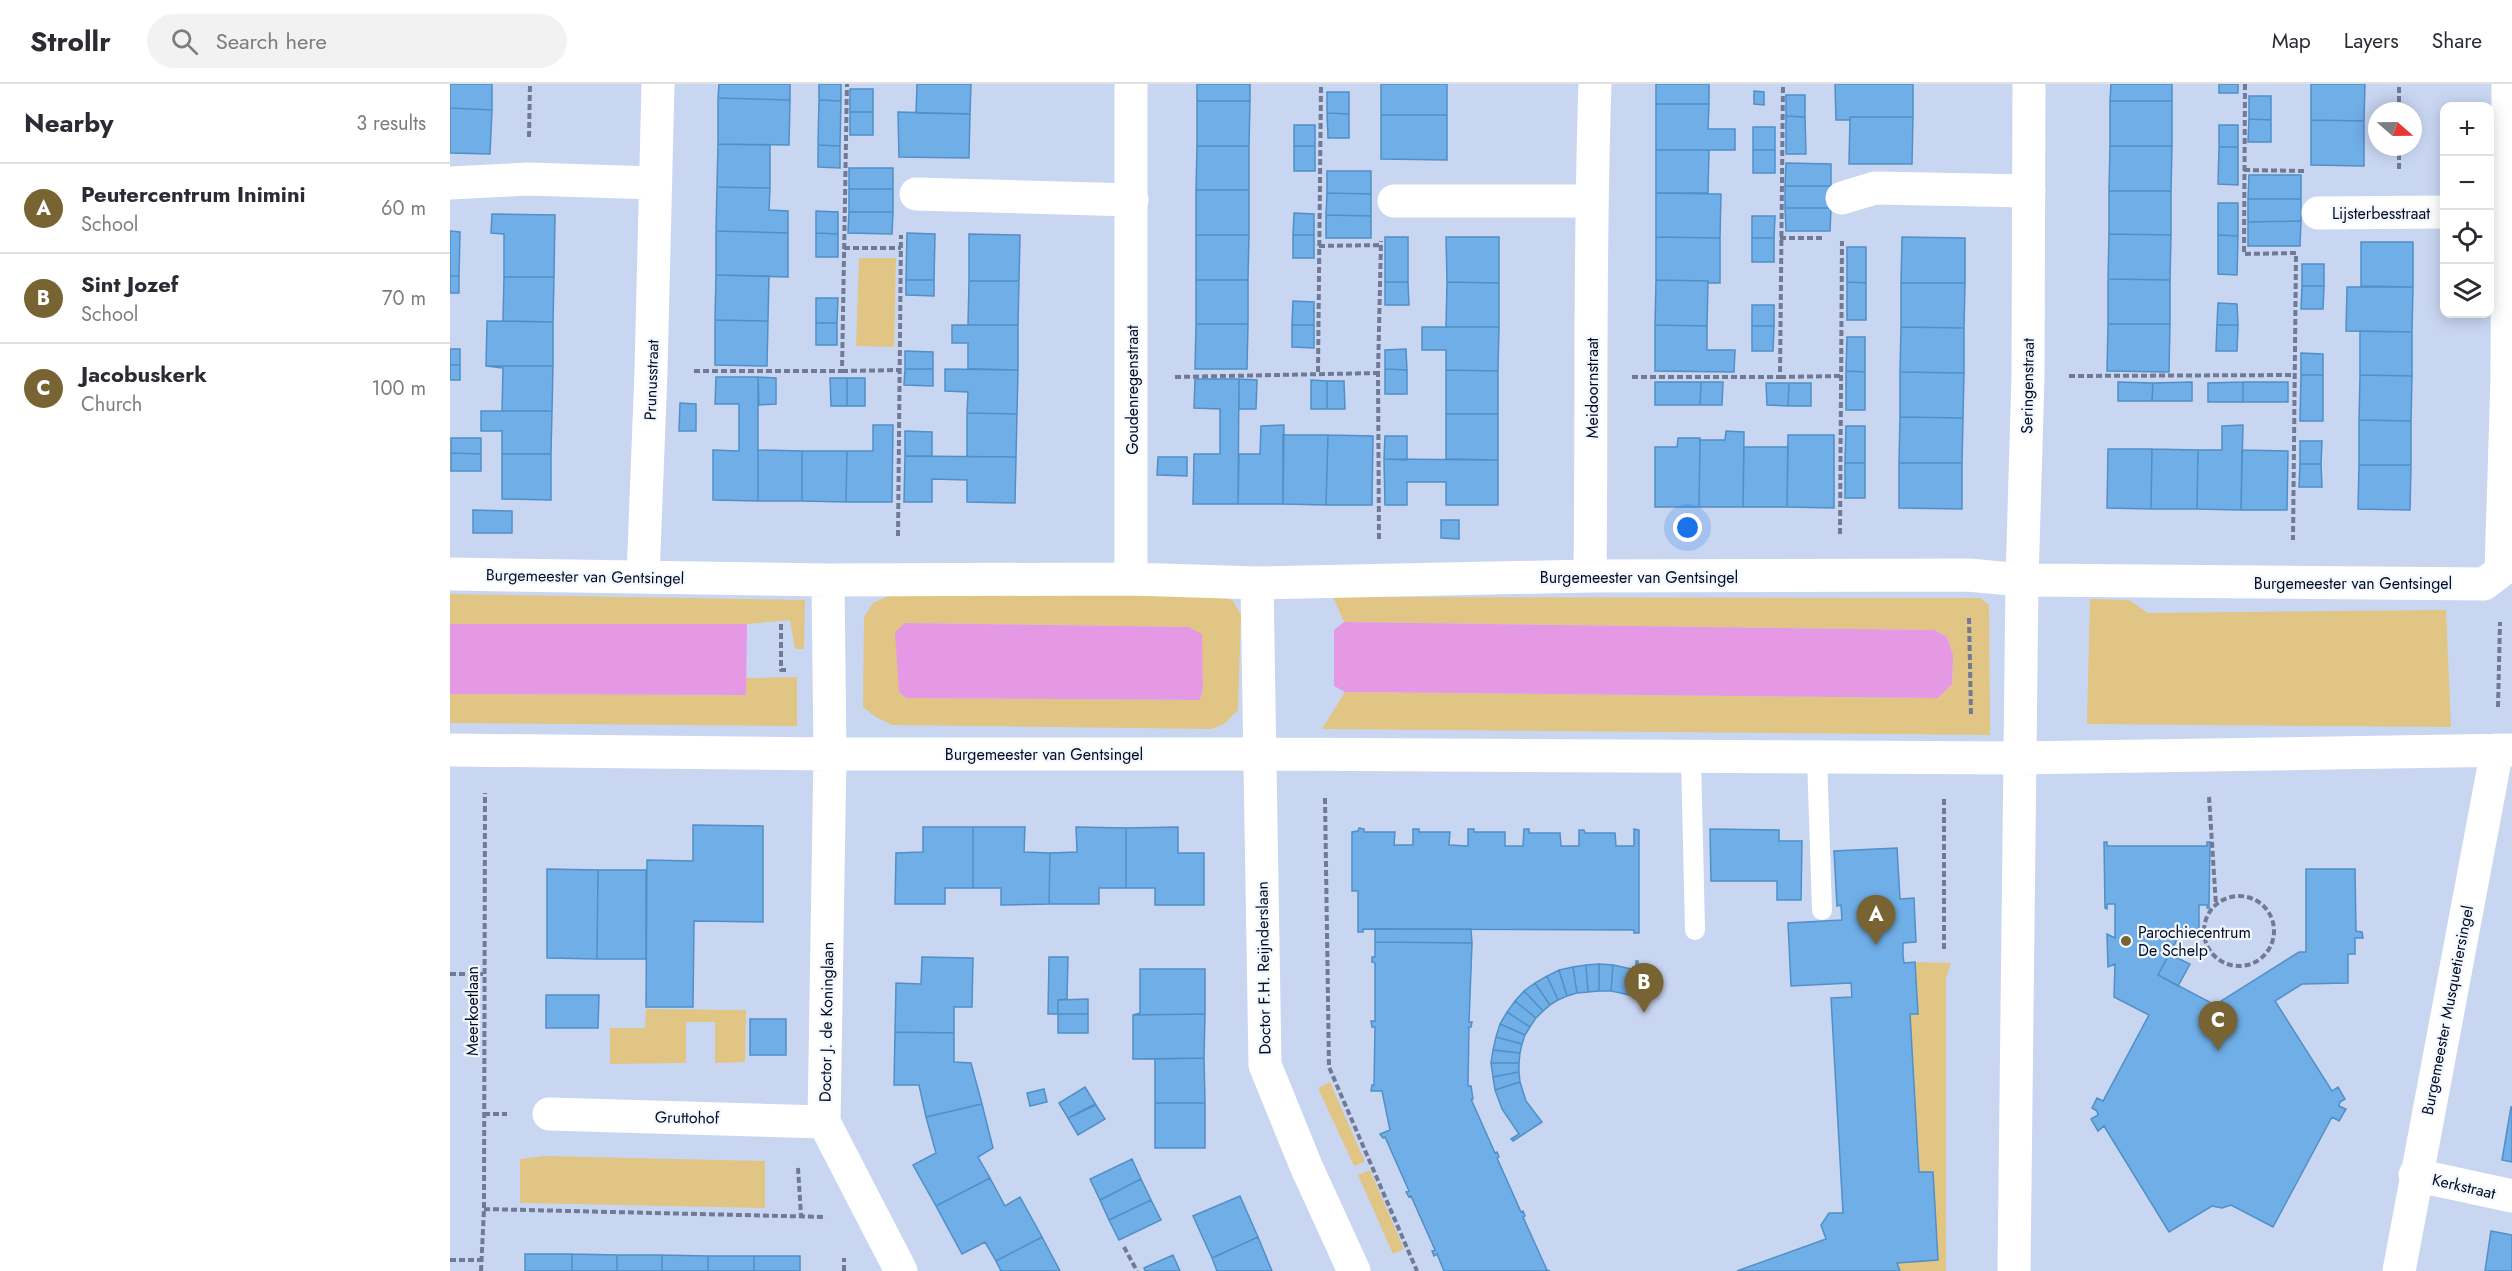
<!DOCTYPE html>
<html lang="en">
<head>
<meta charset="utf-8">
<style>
  body { margin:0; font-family:Jost,sans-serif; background:#f2f2f3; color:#2b2b33 }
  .controls { position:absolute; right:18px; top:18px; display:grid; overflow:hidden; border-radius:12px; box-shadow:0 3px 15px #0003 }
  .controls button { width:54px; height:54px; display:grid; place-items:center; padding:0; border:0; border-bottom:2px solid #e1e1e2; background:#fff; color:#2b2b33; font:30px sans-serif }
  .compass { position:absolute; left:1918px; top:18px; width:54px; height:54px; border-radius:50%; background:#fff; box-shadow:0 3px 15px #0003; rotate:110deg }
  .you { position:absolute; left:1238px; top:444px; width:21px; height:21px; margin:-15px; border:4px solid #fff; border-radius:50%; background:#1a73e8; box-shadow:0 0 0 9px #1a73e833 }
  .badge { display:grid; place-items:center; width:39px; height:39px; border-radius:50%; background:#786333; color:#fff; font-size:20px; font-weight:700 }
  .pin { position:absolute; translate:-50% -50px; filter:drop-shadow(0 2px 3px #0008) }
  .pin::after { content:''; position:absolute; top:32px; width:21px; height:18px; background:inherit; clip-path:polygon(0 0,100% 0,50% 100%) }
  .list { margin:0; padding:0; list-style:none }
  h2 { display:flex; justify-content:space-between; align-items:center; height:78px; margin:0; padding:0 24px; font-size:26px }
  h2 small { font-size:20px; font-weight:400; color:#7c7c81 }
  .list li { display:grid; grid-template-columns:39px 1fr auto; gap:18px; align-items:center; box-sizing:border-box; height:90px; padding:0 24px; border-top:2px solid #e1e1e2 }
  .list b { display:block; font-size:22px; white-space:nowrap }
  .list p { margin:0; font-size:20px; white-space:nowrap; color:#7c7c81 }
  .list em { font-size:20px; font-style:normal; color:#7c7c81 }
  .icon { flex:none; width:33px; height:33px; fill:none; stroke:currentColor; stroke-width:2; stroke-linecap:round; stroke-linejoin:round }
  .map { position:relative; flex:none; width:2062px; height:1187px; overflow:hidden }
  header { display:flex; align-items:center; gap:36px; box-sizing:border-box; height:84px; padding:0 30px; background:#fff; border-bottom:2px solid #e1e1e2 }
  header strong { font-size:28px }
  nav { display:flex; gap:33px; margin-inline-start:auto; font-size:21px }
  .search { width:420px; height:54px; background:#f2f2f3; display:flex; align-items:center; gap:15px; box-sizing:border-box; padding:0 21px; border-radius:33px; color:#7c7c81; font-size:22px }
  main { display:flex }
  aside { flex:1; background:#fff }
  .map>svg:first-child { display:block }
</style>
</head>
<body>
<header>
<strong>Strollr</strong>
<div class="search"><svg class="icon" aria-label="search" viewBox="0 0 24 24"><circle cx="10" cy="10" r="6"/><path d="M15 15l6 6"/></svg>Search here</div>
<nav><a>Map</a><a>Layers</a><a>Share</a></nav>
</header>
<main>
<aside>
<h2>Nearby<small>3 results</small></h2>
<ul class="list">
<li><span class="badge">A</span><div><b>Peutercentrum Inimini</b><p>School</p></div><em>60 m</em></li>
<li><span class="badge">B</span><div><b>Sint Jozef</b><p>School</p></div><em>70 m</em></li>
<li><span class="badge">C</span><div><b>Jacobuskerk</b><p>Church</p></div><em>100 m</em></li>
</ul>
</aside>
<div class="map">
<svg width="2062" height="1187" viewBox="0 0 2062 1187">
  <rect width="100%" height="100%" fill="#c9d6f2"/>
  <path fill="#e1c585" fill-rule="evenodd" d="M409 174H446L444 263 406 262Z
    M445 509 771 511 783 517 791 531 788 626 774 640 762 645 442 641 426 633 413 623 414 533 423 519ZM455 539 738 543 751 550 753 604 750 616 456 614 449 608Z
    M0 510 355 516 354 565H345L340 536 297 540H0Z
    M883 513 1530 514 1539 521 1540 651 872 645 895 608 1488 614 1502 600 1503 571 1497 553 1484 546 894 538Z
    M1640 515 1679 516 1698 529 1996 526 2001 643 1637 640Z
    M347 593V642L0 639V610L295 611 296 594Z
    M1465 878 1501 879 1496 895V1187H1450L1447 1179 1488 1176 1483 1088H1469L1460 930Z
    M196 925 296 926 295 978 265 979V938H236V979L160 980V944H195Z
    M880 998 915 1078 904 1082 868 1004Z
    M95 1072 315 1077V1124L70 1119V1075Z
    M920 1086 954 1165 943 1170 908 1091Z"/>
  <path fill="#e599e5" d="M894 538 1484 546 1497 553 1503 571 1502 600 1488 614 895 608 884 602V546Z
    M455 539 739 543 752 550 753 604 750 616 456 614 449 608 445 548Z
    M0 540H297L296 611 0 610Z"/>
  <path fill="#6faee7" stroke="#518fc6" stroke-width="1.5" d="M0 0H42V26L0 24Z
    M269 0H340V16L268 14Z
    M369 0H391V17L369 16Z
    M467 0H521L520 30 466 29Z
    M747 0H800V17H747Z
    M931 0H997V31H931Z
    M1206 0H1259V20H1206Z
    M1385 0H1463V33H1400V36H1386Z
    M1661 0H1722V17H1660Z
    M1769 0H1788V9H1769Z
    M1861 0H1915L1914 37 1861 36Z
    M400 5H423V28H400Z
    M1304 7 1314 8V21L1304 20Z
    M877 8H899V30L877 29Z
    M1336 11H1355V33L1336 32Z
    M1799 12H1821V36L1799 35Z
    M268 14 340 16 339 61 268 60Z
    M369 16 391 17 390 62 368 61Z
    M747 17H800L799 62H747Z
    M1660 17H1722V62H1660Z
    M1206 20H1259L1258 45H1285V66H1206Z
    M0 24 42 26 40 70 0 69Z
    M400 28H423V51H400Z
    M448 28 520 30 519 74 449 73Z
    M877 29 899 30V54H878Z
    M931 31H997V76L931 75Z
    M1336 32 1355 33 1356 70H1336Z
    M1400 33H1463L1462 80H1399Z
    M1799 35 1821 36V58H1798Z
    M1861 36 1914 37V82L1861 81Z
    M844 41H865V62H844Z
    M1769 41H1788V63H1769Z
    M1303 43H1325V66H1303Z
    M268 60 320 61V104L267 103Z
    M368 61 390 62V84L368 83Z
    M747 62H799V106H746Z
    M844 62H865V87H844Z
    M1660 62H1722L1721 107H1659Z
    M1769 63H1788V101L1768 100Z
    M1206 66H1259L1258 109H1206Z
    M1303 66H1325V89H1303Z
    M1336 79 1381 80V102H1335Z
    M399 84H443V105H399Z
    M877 87H921V110L877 109Z
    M1799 91H1851V115H1798Z
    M1335 102H1381V124H1335Z
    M267 103 320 104 319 126 338 127V149L266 147Z
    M399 105H443V128H399Z
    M746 106H799V151H746Z
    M1659 107H1721V151L1659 150Z
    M877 109 921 110V132L876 131Z
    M1206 109 1271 110 1270 154 1206 153Z
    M1798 115H1851V137L1798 138Z
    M1768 119H1788V152L1768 151Z
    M1335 124H1381L1380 147H1336Z
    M366 127 388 128V150L366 149Z
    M399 128H443L442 150 398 149Z
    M844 129 864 130V151H843Z
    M42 130 105 131 104 193H54V150L41 149Z
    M876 131 921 132V154H876Z
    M1302 132H1325L1324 154H1302Z
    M1851 137 1850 162H1798V138Z
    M0 147 10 148 9 192H0Z
    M266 147 338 149V193L266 191Z
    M366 149 388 150V173H366Z
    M457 149 485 150 484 196H456Z
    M519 150 570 151 569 197H519Z
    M1659 150 1721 151 1720 196 1658 195Z
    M746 151H799L798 196H746Z
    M843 151H864V174H843Z
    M1768 151 1788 152 1787 191 1768 190Z
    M935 153H958V198H935Z
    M996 153H1049V199L997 198Z
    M1206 153 1270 154V199H1258V197L1206 196Z
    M1452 153 1515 154V199H1451Z
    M1302 154H1324V178H1302Z
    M1911 158H1963V203L1911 202Z
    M1397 163H1416V199L1397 198Z
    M1852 180H1874V202H1852Z
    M266 191 319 192 318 237 265 236Z
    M0 192H9V209H0Z
    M54 193H104L103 238 53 237Z
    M1658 195 1720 196V240H1658Z
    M456 196H484V212L456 211Z
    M746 196H798V240H746Z
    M1206 196 1258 197 1257 242 1205 241Z
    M519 197H569L568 241H518Z
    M935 198H958L959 221H935Z
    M997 198 1049 199V243H996Z
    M1397 198 1416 199V236H1397Z
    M1451 199H1515L1514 244 1451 243Z
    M1852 202H1874L1873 225H1851Z
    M1897 203H1963L1962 248 1896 247Z
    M366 214H388L387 239H366Z
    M843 217 864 218V241H842Z
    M1768 219 1787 220 1788 241H1767Z
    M1302 221H1324V242H1302Z
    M265 236 318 237 317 282 265 281Z
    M37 237 103 238V282H36Z
    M366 239H387V261H366Z
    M746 240H798L797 285H745Z
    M1658 240H1720L1719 288 1657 287Z
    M502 241H568V286L518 285V259H502Z
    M842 241H864V264L842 263Z
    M1205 241 1257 242V266H1285L1284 288 1205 287Z
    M1767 241H1788L1787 267H1766Z
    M1302 242H1324L1323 267H1302Z
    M972 243H1049L1048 287 996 286V266H972Z
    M1451 243 1514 244V289L1450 288Z
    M1910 247 1962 248V292L1910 291Z
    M1397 253H1415V288L1396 287Z
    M0 265H10V281H0Z
    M956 265 957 286 935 285V266Z
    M455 267 483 268V285H455Z
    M1851 269 1873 270V291H1851Z
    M0 281H10V296H0Z
    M36 282H103L102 327H52L53 284Z
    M455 285H483V302L454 301Z
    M495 285 568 286 567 330 517 329 518 308 495 307Z
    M935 285 957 286V310H935Z
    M996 286 1048 287V330H996Z
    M1396 287 1415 288V326H1396Z
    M1450 288 1514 289 1513 334 1450 333Z
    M1851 291H1873V337H1850Z
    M1910 291 1962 292 1961 337 1909 336Z
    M266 293H308V417L263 416V366L289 367V320H265Z
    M308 293 326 294V320L309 321Z
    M380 294H397V322H381Z
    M397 294H415V322H397Z
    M745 295H789L788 420H743L744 370H770V325L744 324Z
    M789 295 807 296 806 325H789Z
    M861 296 877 297V325H861Z
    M877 297H894L895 325H877Z
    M1205 298H1251L1250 321H1205Z
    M1251 298H1273L1272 321H1250Z
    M1668 298 1703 299 1702 317H1668Z
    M1742 298V317H1702L1703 299Z
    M1793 298H1838V318H1793Z
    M1793 298V318H1758V299Z
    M1316 299H1339L1338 322 1317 321Z
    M1339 299H1361V322H1338Z
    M230 319 246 320V347H229Z
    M31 327H102L101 370H52V347H31Z
    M517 329 567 330 566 373H517Z
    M996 330H1048V376L996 375Z
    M1450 333 1513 334 1512 379H1449Z
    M1909 336 1961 337V381H1909Z
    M423 341H443L442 418H396L397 367H423Z
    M834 341 833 420H788L789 370H810L811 342Z
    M1793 341 1791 426 1747 425 1748 366H1772V342Z
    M1396 342H1415V379H1395Z
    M455 347 482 348V372H455Z
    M1276 347 1294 348 1293 423H1249L1250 356H1275Z
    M833 351H878L876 421 833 420Z
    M878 351 923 352 922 421H876Z
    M1338 351H1384V424L1337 423Z
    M935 352H957V376L934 375Z
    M1 354H31V370L1 369Z
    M1228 354H1250L1249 423H1205V363H1227Z
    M1850 357H1872L1871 380H1850Z
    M1294 363H1338L1337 423H1293Z
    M1658 365H1702L1701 425 1657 424Z
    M1702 365 1748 366 1747 425H1701Z
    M308 366 352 367V417H308Z
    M1792 366 1838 367 1837 426H1791Z
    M352 367H397L396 418 352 417Z
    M1 369 31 370V387H1Z
    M52 370H101V416L52 415Z
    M455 372 566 373 565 419 517 418V396L482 395V418H454Z
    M708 373H737V392L707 391Z
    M934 375 1048 376V421H996V398H957V421H935Z
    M1395 379H1415V414H1395Z
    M1449 379H1512V425L1449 424Z
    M1850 380H1871L1872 403H1849Z
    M1909 381H1961L1960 426 1908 425Z
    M23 426 62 427V449H23Z
    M991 436H1009V455L991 454Z
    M243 741 313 742V838L244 837 243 923H196L197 776 243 777Z
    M473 743H523V804H495V820H445L446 769 473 768Z
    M523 743H575L574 768 600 769 599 820 551 821V804H523Z
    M626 743 676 744V804H649V820H599L600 769 627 768Z
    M728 743V769H754V821H705V804H676V744Z
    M909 744 914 745V748H945L944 761H963V745H969V748H1000L999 761 1018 762V745H1024V748H1055V762H1073L1074 745H1079V749H1110L1111 762H1129V746H1134L1135 749H1165L1166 762H1184V745L1189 746V849H1184V846L913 845V848H908V807H902V748L908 747Z
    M1260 745 1329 746V757H1352L1351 816H1327V797H1261Z
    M1654 758H1657V762H1757V758H1760L1759 824H1757V821H1749V854H1728L1708 891 1765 921 1849 868H1856V785H1905L1906 847 1912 848 1913 854H1905V870H1898V899L1852 900 1825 917 1882 1007 1888 1003 1895 1015 1890 1018 1889 1022 1896 1025 1889 1037 1882 1033 1823 1143 1781 1121 1772 1124 1762 1122 1719 1148 1654 1042 1648 1047 1641 1035 1648 1031 1647 1027 1642 1024 1647 1014 1653 1017 1699 931 1664 913 1665 880 1658 883 1657 850 1665 854V820H1657V825L1655 824Z
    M1447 764 1450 815 1464 814 1466 858 1453 859V872L1454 879 1465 878 1468 930H1460L1469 1088H1483L1488 1176 1447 1179 1450 1187H1287L1376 1155 1371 1141 1379 1129H1393L1381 914 1402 913 1401 899 1341 902 1338 839 1392 836 1391 821 1387 822 1384 767Z
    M97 785 148 786 147 875 97 874Z
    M148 786H196V875H147Z
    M925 845H1021L1022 859 925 858Z
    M925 858 1022 859 1019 938H1022L1021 943H1019L1018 1002H1021L1023 1015H1021L1045 1069 1047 1068 1049 1073 1047 1074 1071 1128 1073 1127 1075 1132 1073 1133 1097 1186 1100 1187H994L987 1170 984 1172 982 1167 985 1166 961 1112 959 1113 956 1108 959 1107 935 1053 933 1054 930 1050 940 1046 932 1007H921L922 1001H924L925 943H922L921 937H925V879L922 878V873H925Z
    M1719 870 1740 880 1728 902 1708 891Z
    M472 873 523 874 522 923H504V949L445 948 446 899 471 900Z
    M599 873H618L617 915 608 916V930H598Z
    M1186 877H1188L1189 913 1161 907 1163 881 1186 886Z
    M1149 880V907L1138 908 1136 881Z
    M1149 880 1163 881 1161 907H1149Z
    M1136 881 1138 908 1127 909 1123 883Z
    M1123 883 1127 909 1117 912 1109 886Z
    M690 885H755V930L683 931 690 929Z
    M1109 886 1117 912 1108 916 1097 892Z
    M1097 892 1108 916 1100 921 1085 899Z
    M1085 899 1100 921 1093 927 1074 907Z
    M1074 907 1093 927 1086 934 1065 917Z
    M96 911H149L148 944H96Z
    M638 915V930H608V916Z
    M1065 917 1086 934 1080 943 1057 928Z
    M1057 928 1080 943 1075 951 1050 940Z
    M608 930H638V949H608Z
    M755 930 754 974 683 975V931Z
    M300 935H336V971H300Z
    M1050 940 1075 951 1072 960 1046 953Z
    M445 948 504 949V978L521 979 532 1020 476 1033 469 1001H444Z
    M1046 953 1072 960 1070 969 1043 966Z
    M1043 966 1070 969 1069 979H1041Z
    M754 974 755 1019H705V975Z
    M1041 979H1069V988L1043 993Z
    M1069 988 1070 998 1045 1006 1043 993Z
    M1070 998 1076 1017 1092 1038 1063 1057 1061 1055 1069 1050 1052 1025 1045 1006Z
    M635 1003 646 1021 618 1034 609 1019Z
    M594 1005 597 1018 580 1022 577 1009Z
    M705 1019H755V1064H705Z
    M532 1020 543 1064 528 1073 540 1094 486 1122 463 1081 486 1069 476 1033Z
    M643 1021H646L655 1035 628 1051 618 1034Z
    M2061 1023H2062V1078L2052 1076Z
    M682 1075 691 1095 650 1116 640 1095Z
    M540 1094 555 1122 570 1113 592 1153 546 1177 535 1158 512 1170 486 1122Z
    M691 1095 701 1116 659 1136 650 1116Z
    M790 1112 808 1153 762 1174 743 1132Z
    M701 1116 711 1136 669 1156 659 1136Z
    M2041 1147 2062 1151V1187H2035Z
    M592 1153 610 1187H551L546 1177Z
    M808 1153 822 1187H767L762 1174Z
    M75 1170H122V1187H75Z
    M122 1170 167 1171V1187H122Z
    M167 1171H212V1187H167Z
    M212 1171 258 1172V1187H212Z
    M723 1171 730 1187H695L694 1184Z
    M258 1172H304V1187H258Z
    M304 1172H350V1187H304Z"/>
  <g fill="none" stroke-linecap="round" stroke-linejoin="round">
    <path stroke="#707a95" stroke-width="4" stroke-dasharray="6 3" stroke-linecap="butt" d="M1795 0 1794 170 1846 169 1843 456
      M1949 27V0
      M79 53 80 0
      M1949 85V63
      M1794 86 1854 87
      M1330 154H1373
      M869 162 931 161
      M394 164H451
      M244 287H392L397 0
      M392 287 450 286
      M868 288 871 0
      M1619 292 1844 291
      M725 293 928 289
      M1182 293H1330L1333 0
      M1330 293 1391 292
      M1390 450 1392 157
      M448 452 451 151
      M929 455 928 289 931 157
      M1519 534 1521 631
      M331 540V586H336
      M2048 623 2050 538
      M1759 713 1766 821
      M875 714 879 983 967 1187
      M1754 847a35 35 0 1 1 70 0a35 35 0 1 1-70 0Z
      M1494 865V715
      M0 890H33
      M34 1030H57
      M348 1084 351 1131
      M34 1125 376 1133
      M674 1163 687 1187
      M0 1176H31
      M31 1187 34 1125 35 709
      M394 1187V1174"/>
    <path stroke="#fff" stroke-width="20" d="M1367 672 1372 826
      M1241 674 1245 846"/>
    <path stroke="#fff" stroke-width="33" d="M0 99 78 95 205 99
      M466 110 682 116
      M1392 114 1425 104 1579 107
      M944 117H1141
      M1868 129 1994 128
      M0 490 378 496 681 495 807 499 1140 492 1518 491 1572 496 2034 500 2051 487 2057 294 2058 0
      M1140 492C1142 328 1139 164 1145 0
      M193 493 201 287 208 0
      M681 495V0
      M378 496 380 670 374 1038 451 1187
      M807 499 815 981 856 1082 904 1187
      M0 666 380 670H809L1571 674 2062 666
      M99 1030 374 1038
      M1965 1091 2062 1112
      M1564 1187 1572 496 1578 293 1579 0
      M1949 1187 2047 666"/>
  </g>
  <circle fill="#786333" stroke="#f3f7fe" stroke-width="2" cx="1676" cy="857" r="6"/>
  <g text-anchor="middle" stroke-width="4.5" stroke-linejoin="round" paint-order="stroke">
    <g font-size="16" fill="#040b24" stroke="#f3f7fe">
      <text x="1931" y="135">Lijsterbesstraat</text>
      <text transform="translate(201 296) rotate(-88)" y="6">Prunusstraat</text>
      <text transform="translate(1577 302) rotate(-89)" y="6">Seringenstraat</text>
      <text transform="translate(1142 304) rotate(-90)" y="6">Meidoornstraat</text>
      <text transform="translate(682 306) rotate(-90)" y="6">Goudenregenstraat</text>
      <text transform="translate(135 492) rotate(1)" y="6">Burgemeester van Gentsingel</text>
      <text x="1189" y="499">Burgemeester van Gentsingel</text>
      <text x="1903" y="505">Burgemeester van Gentsingel</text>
      <text x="594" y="676">Burgemeester van Gentsingel</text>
      <text transform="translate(813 884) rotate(-91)" y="6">Doctor F.H. Reijnderslaan</text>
      <text transform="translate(1997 926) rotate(-79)" y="6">Burgemeester Musquetiersingel</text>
      <text transform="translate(22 927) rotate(-90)" y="6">Meerkoetlaan</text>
      <text transform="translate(376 938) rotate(-89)" y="6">Doctor J. de Koninglaan</text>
      <text transform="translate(237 1033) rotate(1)" y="6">Gruttohof</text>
      <text transform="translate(2014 1102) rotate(13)" y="6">Kerkstraat</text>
    </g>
    <g font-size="16" fill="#040b24" stroke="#f3f7fe" text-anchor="start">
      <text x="1688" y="854">Parochiecentrum<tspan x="1688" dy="18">De Schelp</tspan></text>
    </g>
  </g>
</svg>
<div class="controls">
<button>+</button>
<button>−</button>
<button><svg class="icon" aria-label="locate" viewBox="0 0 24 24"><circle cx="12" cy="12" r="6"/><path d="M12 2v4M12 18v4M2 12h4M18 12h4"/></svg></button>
<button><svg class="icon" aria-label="layers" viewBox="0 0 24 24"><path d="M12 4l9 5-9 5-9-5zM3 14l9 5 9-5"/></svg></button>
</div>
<svg class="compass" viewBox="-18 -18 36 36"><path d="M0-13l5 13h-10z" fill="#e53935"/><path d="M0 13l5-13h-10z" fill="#7c7c81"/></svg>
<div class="you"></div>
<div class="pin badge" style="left:1426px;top:861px">A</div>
<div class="pin badge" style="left:1194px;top:929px">B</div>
<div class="pin badge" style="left:1768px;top:967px">C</div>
</div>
</main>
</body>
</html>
